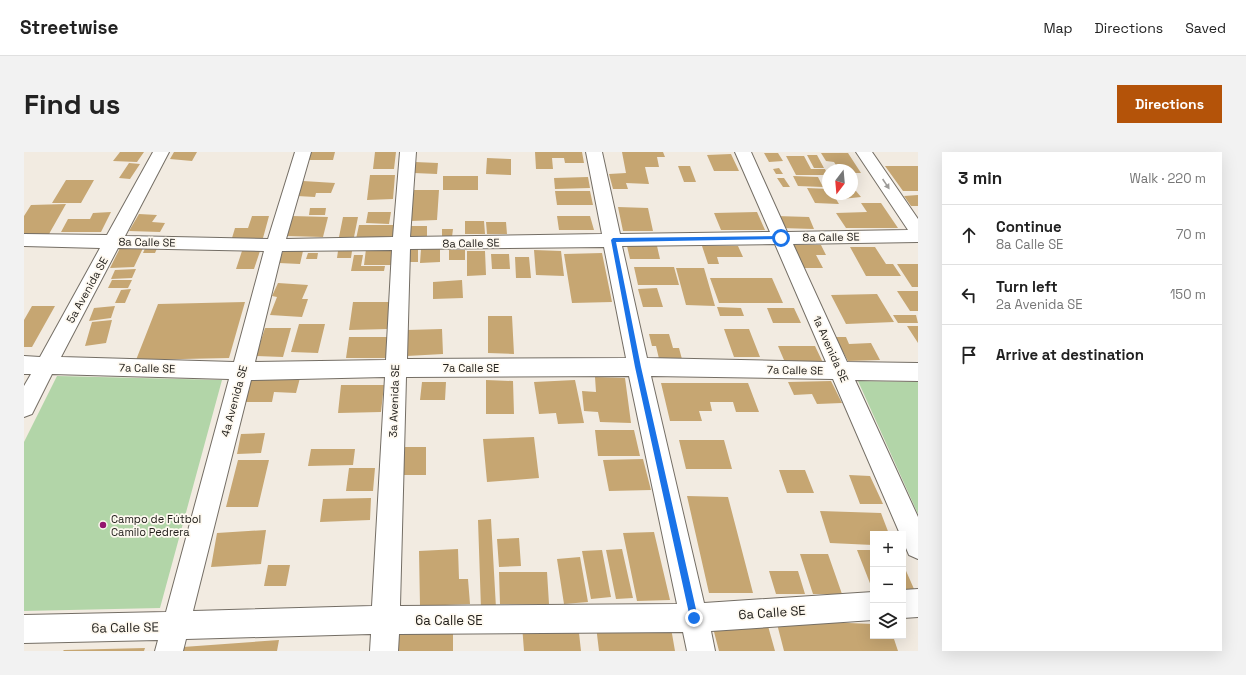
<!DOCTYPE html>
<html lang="en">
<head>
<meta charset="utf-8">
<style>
  body { margin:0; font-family:"Space Grotesk",sans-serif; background:#f2f2f2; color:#222 }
  .controls { position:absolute; right:12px; bottom:12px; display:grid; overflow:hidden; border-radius:0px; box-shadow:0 4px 16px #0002 }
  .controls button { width:36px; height:36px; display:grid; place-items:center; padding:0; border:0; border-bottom:1px solid #e0e0e0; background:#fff; color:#222; font:20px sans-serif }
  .compass { position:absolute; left:798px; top:12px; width:36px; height:36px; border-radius:50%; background:#fff; box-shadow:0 4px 16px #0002; rotate:196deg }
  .stop { position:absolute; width:12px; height:12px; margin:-9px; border:3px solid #1a73e8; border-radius:50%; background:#fff }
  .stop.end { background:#1a73e8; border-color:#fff; box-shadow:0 1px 4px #0008 }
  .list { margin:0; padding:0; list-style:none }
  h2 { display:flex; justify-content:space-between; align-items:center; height:52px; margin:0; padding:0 16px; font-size:17px }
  h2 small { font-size:13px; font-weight:400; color:#767676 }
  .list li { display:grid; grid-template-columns:26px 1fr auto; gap:12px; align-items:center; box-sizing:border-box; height:60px; padding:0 16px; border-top:1px solid #e0e0e0 }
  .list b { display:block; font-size:15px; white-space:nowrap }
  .list p { margin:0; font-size:13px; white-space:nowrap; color:#767676 }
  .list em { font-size:13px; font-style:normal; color:#767676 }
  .icon { flex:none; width:22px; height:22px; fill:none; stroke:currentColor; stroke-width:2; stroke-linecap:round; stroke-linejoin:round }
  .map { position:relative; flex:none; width:894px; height:499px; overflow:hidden; border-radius:0px }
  header { display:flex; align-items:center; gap:24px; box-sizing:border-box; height:56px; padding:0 20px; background:#fff; border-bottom:1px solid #e0e0e0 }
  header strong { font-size:19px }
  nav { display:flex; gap:22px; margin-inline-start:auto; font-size:14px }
  .intro { display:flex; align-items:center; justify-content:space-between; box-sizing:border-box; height:96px; padding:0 24px }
  h1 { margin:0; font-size:28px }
  .button { padding:10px 18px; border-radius:0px; background:#b45309; color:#fff; font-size:14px; font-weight:700 }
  main { display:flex; gap:24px; padding:0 24px }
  aside { flex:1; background:#fff; border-radius:0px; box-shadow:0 4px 16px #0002 }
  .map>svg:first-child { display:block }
</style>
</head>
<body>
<header>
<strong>Streetwise</strong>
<nav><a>Map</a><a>Directions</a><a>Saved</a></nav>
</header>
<div class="intro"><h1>Find us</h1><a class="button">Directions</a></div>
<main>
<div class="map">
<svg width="894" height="499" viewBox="0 0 894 499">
  <rect width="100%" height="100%" fill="#f2ebe1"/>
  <path fill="#b2d5a8" d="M33 224 198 228 136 456 0 459V290Z
    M834 229 894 230V362Z"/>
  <path fill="#c6a672" d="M96 0H120L113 10 89 9Z
    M150 0H173L168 9 146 7Z
    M287 0H311L309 8H285Z
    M351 0H372L370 17H349Z
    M511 0H558L560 11H541L540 6H528L529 17H512Z
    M598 0H639L641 5H633L635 15H621L625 32 602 31 604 37H589L585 22 602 21Z
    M740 1H754L759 9 745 10Z
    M797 1H824L837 21H828V18H815L810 10 802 9Z
    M707 2 715 19H690L683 3Z
    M783 3H793L800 16H790Z
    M762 4H780L787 17H801L804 23H772Z
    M463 6 487 7V23L462 22Z
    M391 10 414 11 413 22 390 21Z
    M105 11 116 12 106 27 95 26Z
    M654 14H666L672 30H660Z
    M861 14H894V39H879Z
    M755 16 759 22H752L749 17Z
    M346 23H371L369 47 343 48Z
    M419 24H454V38H419Z
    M769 24 794 25 799 35 774 34Z
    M564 25 566 36 531 37 530 26Z
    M753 26H760L766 35H759Z
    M42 28H70L57 51H28Z
    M279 29 311 31 307 41H292L291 45 273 44Z
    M783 36 804 37V42H809L815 52 791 51Z
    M388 38H415L413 68 386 69Z
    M531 39H566L569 53H533Z
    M828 39H832L837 45 818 47 814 42H828Z
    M894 43V54H887L880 44Z
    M837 51H857L874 76H822L812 61 843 60Z
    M42 52 25 82 0 83V64L7 53Z
    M594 55 624 56 629 79H599Z
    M286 56H302L301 63H285Z
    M87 60 77 80H37L44 67H66L69 61Z
    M344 60H367L365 72 342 71Z
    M733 60 741 78H697L690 61Z
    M115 62 133 63 128 70 141 71 136 80 105 79Z
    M228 64H245L239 86H208L211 76H224Z
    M268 64 304 65 299 85 262 84Z
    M533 64H566L570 78H535Z
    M752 64 785 65 790 77 757 76Z
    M319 65H334L330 85H315Z
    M441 69H460L461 82H441Z
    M462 70H482L483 82H463Z
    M335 73H370L369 87H332Z
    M385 74H403V85H385Z
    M418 77H429L428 85H418Z
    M767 93H797L802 103H792L799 116H778Z
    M97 94H120L110 115 86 116Z
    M122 94H134L131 101H119Z
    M603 94H633L636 107H606Z
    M678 94H714L719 105H693L695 112H684Z
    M826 95H851L862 112H869L877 124H842Z
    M342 97H372L370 113H340Z
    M383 97H394V110H382Z
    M397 97H416V110L396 111Z
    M425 98H441V108H425Z
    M510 98 537 99 540 124 512 123Z
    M218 99H236L230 117H212Z
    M259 99H279L276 112 255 111Z
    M314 99H328L327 106H313Z
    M443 99H461L462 123 443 124Z
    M284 101H294L293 107H282Z
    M578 101 588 150 548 151 540 102Z
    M467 102H485L486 117H468Z
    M330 103H339L337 114H361L360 119H327Z
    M491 105H505L507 126H492Z
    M873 112H894V135H888Z
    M610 115H650L655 133H614Z
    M652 116H680L691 154 662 153Z
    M112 117 108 126 87 127 91 118Z
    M686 126H748L759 151H695Z
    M88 128H108L104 136H84Z
    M438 128 439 146 409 147V130Z
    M254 131 284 133 278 147H284L278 165 246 163 253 145 248 144Z
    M633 136 639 155H619L614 137Z
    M107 137 101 151H91L97 138Z
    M873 139H894V159H886Z
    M853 142 870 170 822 172 807 143Z
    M221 150 205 206 112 208 134 152Z
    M329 150H367L364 177 325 178Z
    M8 154H31L8 195H0V168Z
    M91 154 87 166 65 169 70 156Z
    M693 155 717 156 720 164H696Z
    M743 156H770L777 171H749Z
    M869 163H892L894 171H874Z
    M464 164H488L490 202 464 201Z
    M88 168 82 191 61 194 68 170Z
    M275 172H301L294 201 267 200Z
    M883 174H894V191Z
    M241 176H267L259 205 232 204Z
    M418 177 419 202 383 204V178Z
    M700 177H725L736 205H710Z
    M625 182H645L649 196H655L659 211H636L632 194H628Z
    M325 185H365L363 206H322Z
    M811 185H822L825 192 847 191 856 208 824 209Z
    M754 194H791L801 215H763Z
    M227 225 276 226 272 241 250 240 248 250H220Z
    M571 225 601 226 607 271 576 270 574 260 560 259 558 239 572 240Z
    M462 228 489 229 490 262H462Z
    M551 228 560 271 534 272 532 261 515 262 510 230Z
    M807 229 818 251 793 252 788 242 770 243 764 230Z
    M398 230H422L421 248H396Z
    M637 231H724L735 260H712L709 250H686L688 259H675L678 269H646Z
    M317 233H360L357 260 314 261Z
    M571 278H610L616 304H574Z
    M241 281 237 301 213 302 217 282Z
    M510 285 515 326 463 330 459 287Z
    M655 288H700L708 317H662Z
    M376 295H402V323H375Z
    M287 297H331L329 313 284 314Z
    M619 307 627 338 585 339 579 308Z
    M214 308H245L234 355H202Z
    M325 316H351L349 339H322Z
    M755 318H781L790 341H763Z
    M825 323 846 324 859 352H836Z
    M663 344 704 345 729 441H685Z
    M347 346 346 368 296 370 299 347Z
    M796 359 857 361 865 382H849V393L806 391Z
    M467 367 472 456 457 457 454 368Z
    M242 378 237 412 187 415 193 381Z
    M630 380 646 448 613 449 599 381Z
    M495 386 497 414 475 415 473 387Z
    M434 397 435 427H444L446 452 396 454 395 399Z
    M598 397 609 446 592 447 582 398Z
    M578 398 587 445 567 447 558 399Z
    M833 398H849V439Z
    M776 402H804L818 442H789Z
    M556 405 564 450 540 452 533 407Z
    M879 412 890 437H879Z
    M244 413H266L262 434H240Z
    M745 419H774L781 442H752Z
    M475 420H523L525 452H476Z
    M752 468 849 472V484H869L874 499H760Z
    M554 472 557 499H500L498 473Z
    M572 474 647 476 651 499H575Z
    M744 474 751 499H695L689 476Z
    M429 481V499H371L372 482Z
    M255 488 253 499H159V495Z
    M121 496 120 499H39L40 498Z"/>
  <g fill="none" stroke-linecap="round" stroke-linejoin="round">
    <defs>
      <path id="minor" d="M129 0H145L101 84 244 87 271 0H287L262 87 369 85 376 0H392L386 85 578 82 562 0H578L596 82 746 80 711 0H727L763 80 884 78 832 0H848L894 67V90L769 92 823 210 894 211V229L831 228 894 365V407L885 403 879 389V382H876L809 227 627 224 680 451 849 440V468L687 479 691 499H663L659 480 375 482 374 499H346L347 482 162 487 159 499H131L134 488 0 491V463L142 460 205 227 28 222 8 262 0 265V234L7 222H0V204L16 205 76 96 0 94V82L83 83ZM751 92 802 210 623 206 598 94ZM580 95 602 206 383 207 386 97ZM94 96 240 99 210 210 37 205ZM368 98 362 208 231 210 258 99ZM605 224 653 452 376 454 382 225ZM361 225 348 454 169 459 227 228Z
        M894 437V465L879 466V438Z"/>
    </defs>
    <use href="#minor" stroke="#746e65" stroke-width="2"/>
    <use href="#minor" fill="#fff" fill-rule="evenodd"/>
  </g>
  <defs><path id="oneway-solid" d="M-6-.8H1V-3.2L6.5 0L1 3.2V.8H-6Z"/></defs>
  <use fill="#9c9b99" href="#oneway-solid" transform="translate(862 32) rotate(56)"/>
  <path fill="#1a73e8" d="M757 84 760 86 757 87 592 90 617 215 674 466 670 470 666 466 611 215 587 88 589 86Z"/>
  <circle fill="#94156f" stroke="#fef9f0" stroke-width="1.5" cx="79" cy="373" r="4"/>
  <g text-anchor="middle" stroke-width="3.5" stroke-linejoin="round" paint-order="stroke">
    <g font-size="11" fill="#23211d" stroke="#fef9f0">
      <text transform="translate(807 85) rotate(-1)" y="4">8a Calle SE</text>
      <text transform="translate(123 90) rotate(1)" y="4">8a Calle SE</text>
      <text transform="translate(447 91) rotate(-1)" y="4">8a Calle SE</text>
      <text transform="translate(63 138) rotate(-61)" y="4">5a Avenida SE</text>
      <text transform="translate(807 197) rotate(66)" y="4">1a Avenida SE</text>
      <text transform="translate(123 216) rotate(1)" y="4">7a Calle SE</text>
      <text x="447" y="220">7a Calle SE</text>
      <text transform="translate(771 218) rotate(1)" y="4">7a Calle SE</text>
      <text transform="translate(210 249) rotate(-75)" y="4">4a Avenida SE</text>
      <text transform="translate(370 249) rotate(-88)" y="4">3a Avenida SE</text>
    </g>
    <g font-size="11" fill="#23211d" stroke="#fef9f0" text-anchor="start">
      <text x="87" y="371">Campo de Fútbol<tspan x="87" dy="13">Camilo Pedrera</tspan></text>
    </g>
    <g font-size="13" fill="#23211d" stroke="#fef9f0">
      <text transform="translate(748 460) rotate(-4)" y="5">6a Calle SE</text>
      <text x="425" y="473">6a Calle SE</text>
      <text transform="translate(101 475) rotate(-1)" y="5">6a Calle SE</text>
    </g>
  </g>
</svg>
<div class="controls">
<button>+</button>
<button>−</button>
<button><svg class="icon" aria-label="layers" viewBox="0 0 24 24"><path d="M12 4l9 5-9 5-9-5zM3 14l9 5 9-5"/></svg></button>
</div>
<svg class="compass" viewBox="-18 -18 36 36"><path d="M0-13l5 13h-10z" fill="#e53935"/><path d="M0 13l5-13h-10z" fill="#767676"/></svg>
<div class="stop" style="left:757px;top:86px"></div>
<div class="stop end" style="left:670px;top:466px"></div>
</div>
<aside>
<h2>3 min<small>Walk · 220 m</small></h2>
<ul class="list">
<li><svg class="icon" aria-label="ahead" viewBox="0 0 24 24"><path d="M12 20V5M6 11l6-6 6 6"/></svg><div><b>Continue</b><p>8a Calle SE</p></div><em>70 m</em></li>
<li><svg class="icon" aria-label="left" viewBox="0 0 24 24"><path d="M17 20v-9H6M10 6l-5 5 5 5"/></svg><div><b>Turn left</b><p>2a Avenida SE</p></div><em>150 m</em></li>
<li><svg class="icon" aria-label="arrive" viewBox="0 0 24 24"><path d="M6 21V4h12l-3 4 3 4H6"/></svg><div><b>Arrive at destination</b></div></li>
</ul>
</aside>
</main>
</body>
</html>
